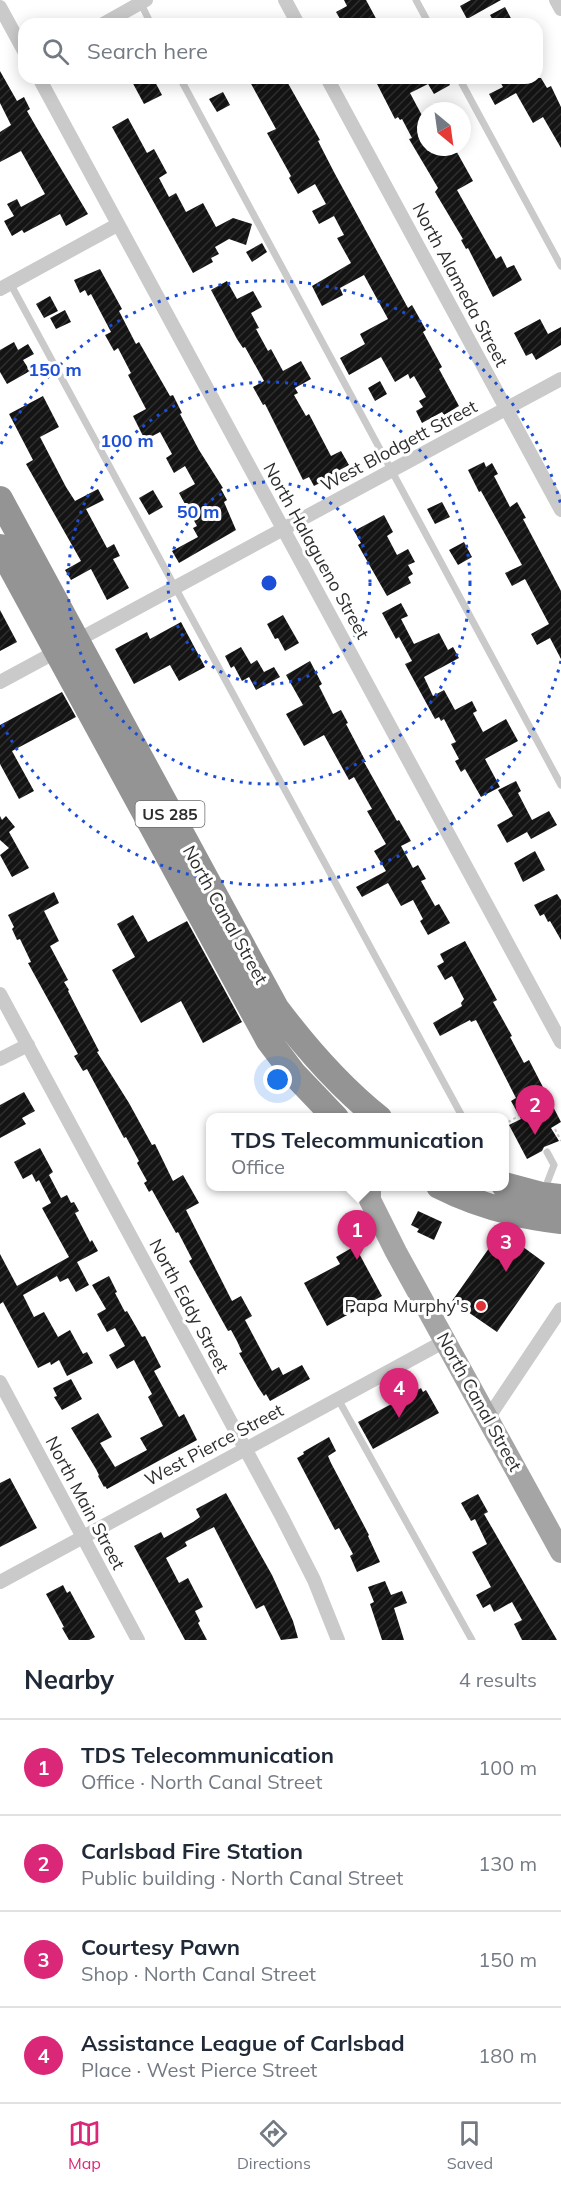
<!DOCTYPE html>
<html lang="en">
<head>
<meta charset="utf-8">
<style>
  body { margin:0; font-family:Mulish,sans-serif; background:#f6f6f7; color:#1f2937 }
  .compass { position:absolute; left:417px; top:102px; width:54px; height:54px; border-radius:50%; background:#fff; box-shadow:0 3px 15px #0003; rotate:151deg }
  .you { position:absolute; left:278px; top:1080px; width:21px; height:21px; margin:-15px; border:4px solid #fff; border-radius:50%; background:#1a73e8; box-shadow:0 0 0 9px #1a73e833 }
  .badge { display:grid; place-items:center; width:39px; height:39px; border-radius:50%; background:#db2777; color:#fff; font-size:20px; font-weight:700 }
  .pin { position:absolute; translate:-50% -50px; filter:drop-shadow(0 2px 3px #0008) }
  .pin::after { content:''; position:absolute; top:32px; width:21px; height:18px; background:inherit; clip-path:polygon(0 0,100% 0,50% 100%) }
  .popup { position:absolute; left:206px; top:1113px; width:303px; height:78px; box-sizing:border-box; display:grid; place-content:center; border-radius:12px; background:#fff; filter:drop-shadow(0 2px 4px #0005); font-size:20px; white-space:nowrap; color:#747a83 }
  .popup b { font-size:22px; color:#1f2937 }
  .popup::after { content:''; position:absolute; left:50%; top:100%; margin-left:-12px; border:12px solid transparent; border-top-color:#fff }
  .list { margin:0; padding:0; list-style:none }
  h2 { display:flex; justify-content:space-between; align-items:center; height:78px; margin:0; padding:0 24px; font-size:26px }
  h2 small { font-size:20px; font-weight:400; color:#747a83 }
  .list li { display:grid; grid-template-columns:39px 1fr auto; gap:18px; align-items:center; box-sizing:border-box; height:96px; padding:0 24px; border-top:2px solid #e0e1e3 }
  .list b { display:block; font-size:22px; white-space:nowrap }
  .list p { margin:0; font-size:20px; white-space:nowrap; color:#747a83 }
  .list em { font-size:20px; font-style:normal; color:#747a83 }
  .icon { flex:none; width:33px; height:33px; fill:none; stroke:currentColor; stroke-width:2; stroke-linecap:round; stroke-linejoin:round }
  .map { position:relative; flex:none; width:561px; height:1640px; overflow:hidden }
  .search { position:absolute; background:#fff; box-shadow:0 3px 15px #0003; left:18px; right:18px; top:18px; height:66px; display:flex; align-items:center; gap:15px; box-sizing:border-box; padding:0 21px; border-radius:18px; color:#747a83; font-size:22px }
  .sheet { height:462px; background:#fff }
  nav { display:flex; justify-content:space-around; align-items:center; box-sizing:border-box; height:84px; border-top:2px solid #e0e1e3; background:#fff; font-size:16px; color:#747a83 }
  nav a { display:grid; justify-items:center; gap:3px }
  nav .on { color:#db2777 }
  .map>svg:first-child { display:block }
</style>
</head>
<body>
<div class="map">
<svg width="561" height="1640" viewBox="0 0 561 1640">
  <defs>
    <pattern id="building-hatch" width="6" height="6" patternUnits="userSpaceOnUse" patternTransform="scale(1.5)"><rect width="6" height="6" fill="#141414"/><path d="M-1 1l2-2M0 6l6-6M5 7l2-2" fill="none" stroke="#2e2e2e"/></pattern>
  </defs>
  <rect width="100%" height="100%" fill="#fff"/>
  <path fill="url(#building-hatch)" d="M344 0H366L379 24H343L336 12 347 6Z
    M471 0H501L467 19 460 6Z
    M505 7 514 24H495L490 15Z
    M0 71 17 101 24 97 30 109 27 111 38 130 88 214 66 226 60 214 24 233 22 230 12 236 4 221 14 216 7 204 17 199 21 207 45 194 21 151 0 162V132L11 125 0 103Z
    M130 78H153L162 95 144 104Z
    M257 78H285L320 140 318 141 335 174 408 308 412 305 426 330 423 332 442 367 439 369 459 406 444 415 442 412 422 423 416 411 423 407 419 401 426 397 414 376 410 379 408 374 395 382 381 357 349 375 340 358 365 344 360 334 388 319 364 275 340 288 343 295 322 306 312 286 351 263 337 238 344 235 334 216 319 224 312 211 326 204 315 184 298 194 289 178 291 176 267 133 276 129 250 82Z
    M374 78H446L450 85 434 94 428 84 410 93 426 123V147H443L434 152V154L447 147H454L473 181 457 190 496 259 501 256 507 268 514 265 522 280 493 297 468 248 466 249 461 240 463 239 435 192 438 188 409 139 412 138 402 119 400 120 398 117 395 119Z
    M498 78H541L547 88 551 86 561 107V148L543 117 533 123 516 93 495 105 489 94 503 87Z
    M223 92 230 105 217 112 209 99Z
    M128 118 147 153 154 149 167 173 159 178 169 197 176 193 186 212 203 203 216 227 233 218 252 224 246 245 229 239 215 247 219 254 211 258 213 262 193 273 112 127Z
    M262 243 267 252 252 262 246 252Z
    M100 269 122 309 119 311 136 344 139 342 170 396 173 395 182 413 180 414 199 450 223 488 221 489 227 500 224 502 236 530 179 563 172 551 198 537 193 528 197 526 179 493 195 484 185 466 174 473 166 458 172 454 160 432 145 440 133 416 146 409 128 375 131 373 118 348 114 351 105 335 111 332 91 294 88 296 85 290 80 293 74 280Z
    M227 281 237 299 253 291 262 307 251 313 259 328 256 329 268 351 271 349 283 371 301 361 311 379 295 388 298 393 294 395 306 416 309 414 331 456 341 451 349 465 323 479 324 481 314 486 309 477 303 480 265 404 263 405 253 387 264 381 245 347 243 348 237 339 211 290Z
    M50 296 58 311 44 318 36 304Z
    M65 310 71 322 56 329 50 318Z
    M540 319 548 334 561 327V345L536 360 532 353 526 356 514 333Z
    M14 342 18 350 28 344 34 354 23 360 30 371 7 384 0 372V350Z
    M380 381 387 394 375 401 368 388Z
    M43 396 59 427 40 437 66 487 75 501 98 489 104 500 86 509 107 548 114 544 120 556 113 559 129 588 107 600 91 569 71 580 65 570 81 561 26 464 33 460 9 414Z
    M484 462 486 467 492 463 498 474 494 476 510 507 517 502 526 518 523 519 561 591V659L550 638 537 645 531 634 549 624 525 579 512 586 505 573 522 565 481 491 479 492 468 470Z
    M153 490 163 507 149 515 139 498Z
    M442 502 450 517 435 524 427 509Z
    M384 515 393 532 387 536 397 555 408 549 415 562 408 565 413 574 408 577 411 583 387 596 358 545 361 543 354 531Z
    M464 542 472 557 458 565 449 550Z
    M401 603 408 616 401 619 414 644 439 633 448 650 453 647 459 658 424 677 433 696 444 690 455 710 472 701 477 711 473 713 483 732 506 719 518 741 485 759 500 787 481 797 465 769 461 772 455 761 459 759 451 744 456 742 444 719 441 721 439 717 435 719 405 664 412 661 399 637 396 639 382 613Z
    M0 610 17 642 0 651Z
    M283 615 299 643 285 651 278 638 275 639 267 624Z
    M181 622 205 667 179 681 170 665 134 684 115 649 147 632 150 639Z
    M241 647 251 664 257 660 264 672 274 667 280 677 256 690 249 677 242 681 234 666 231 668 225 656Z
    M310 661 322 684 319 686 333 714 341 710 348 723 346 724 366 762H364L397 821 399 820 411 841 401 846 413 868 418 865 426 879 421 881 435 906 439 904 450 923 428 935 420 921 423 919 413 900 401 906 388 883 362 897 356 887 386 871 374 851 386 844 367 811 372 809 354 777 349 780 324 735 304 746 286 714 303 705 286 675Z
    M62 692 76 717 12 751 34 791 19 799 0 764V725Z
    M516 781 521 791 518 793 532 820 549 811 557 825 531 839 527 832 507 843 497 825 513 816 498 790Z
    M0 816 2 820 6 816 15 827 9 832 29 868 12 877 0 855 9 848 0 840Z
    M535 851 545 870 523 882 514 863Z
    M54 892 59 903 44 911 59 941 50 946 68 980 64 982 69 990 68 991 99 1051 97 1052 129 1103 152 1145 155 1144 173 1181 183 1175 199 1203 186 1210 232 1301 241 1296 252 1316 245 1320 272 1371 279 1367 283 1375 302 1365 310 1379 270 1401 266 1394 264 1396 258 1387 239 1353 242 1352 237 1341 231 1330 228 1331 189 1261 192 1259 178 1232 176 1233 152 1190 149 1192 144 1183 147 1181 137 1163 139 1161 126 1137 124 1138 87 1069 83 1071 74 1056 78 1054 28 963 31 962 20 939 17 940 12 929 14 927 8 915Z
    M557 894 561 900V940L550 921 548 922 544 914 540 916 534 905Z
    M133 915 148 942 187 921 242 1022 203 1043 181 1001 141 1023 112 970 135 957 117 924Z
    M465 941 497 1000 493 1002 512 1036 510 1037 524 1063 529 1060 561 1122 551 1128 559 1141 544 1147 542 1151 527 1159 509 1125 521 1119 511 1101 516 1098 476 1020 471 1022 470 1020 440 1036 433 1023 462 1006 461 1003 464 999 452 976 445 980 437 966 444 962 440 954Z
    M24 1092 35 1111 22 1118 26 1124 0 1138V1105Z
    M40 1148 53 1172 49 1175 61 1198 67 1195 71 1203 74 1202 79 1211 75 1213 90 1242 92 1240 98 1251 77 1262 89 1285 76 1292 68 1278 60 1282 57 1276 23 1295 34 1317 44 1312 58 1337 70 1330 83 1354 87 1352 93 1363 67 1376 59 1360 51 1365 50 1362 38 1368 3 1302 0 1304V1254L17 1286 69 1257 42 1208 51 1203 39 1180 36 1182 32 1174 23 1179 14 1162Z
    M418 1211 442 1222 434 1240 417 1232 419 1229 411 1225Z
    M501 1231 545 1263 497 1332 452 1301Z
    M355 1246 382 1296 327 1326 304 1283 340 1264 336 1257Z
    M109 1276 117 1292 115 1293 125 1312 127 1311 142 1337 145 1336 161 1367 154 1371 179 1417 184 1414 197 1440 107 1489 105 1486 104 1487 98 1476 99 1475 96 1469 71 1428 98 1413 112 1437 100 1443 115 1467 147 1450 140 1438 163 1426 148 1397 152 1394 134 1360 117 1369 109 1355 125 1346 115 1328 107 1332 97 1314 106 1309 92 1285Z
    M71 1379 82 1399 62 1410 54 1397 57 1396 53 1388Z
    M421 1388 423 1392 426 1390 439 1413 373 1449 358 1422Z
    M329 1437 336 1451 328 1456 331 1463 369 1535 368 1536 380 1562 357 1572 350 1556 353 1554 339 1528 335 1530 297 1458 304 1454 303 1452Z
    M10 1478 37 1528 0 1547V1483Z
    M226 1493 272 1575 293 1621 298 1638 281 1640 264 1605 256 1609 214 1527 185 1542 187 1546 166 1558 179 1583 188 1578 203 1607 195 1611 200 1621 198 1623 207 1640H185L134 1546 161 1532 164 1538 193 1522 200 1517 196 1509Z
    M478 1494 488 1512 484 1514 557 1640H522L514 1624 522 1620 512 1602 494 1612 490 1604 483 1608 476 1595 491 1587 472 1552 487 1544 475 1519 471 1521 461 1503Z
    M385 1581 391 1595 402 1591 407 1603 394 1608 404 1640H382L370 1604 374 1602 368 1587Z
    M63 1585 67 1593 70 1591 95 1637 89 1640H69L62 1628 64 1627 46 1594Z"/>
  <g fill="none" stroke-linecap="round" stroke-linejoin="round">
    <path stroke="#cacaca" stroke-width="2" stroke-dasharray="3 3" stroke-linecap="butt" d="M508 1122 539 1105 540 1107
      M555 1129 561 1141"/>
    <path stroke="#cacaca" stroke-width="7" d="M416 0 429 24
      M140 2 151 24
      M180 78 561 785
      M459 78 561 266
      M10 283 463 1118
      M547 1152 554 1165
      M544 1191 554 1165
      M338 1399 472 1640"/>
    <path stroke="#cacaca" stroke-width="14" d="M285 0 298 24
      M556 0 561 9
      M0 7 24 51
      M103 24 146 0
      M39 78 561 1042
      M327 78 561 510
      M0 289 117 225
      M0 682 561 379
      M0 994 282 1517 314 1580 338 1640
      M0 1059 28 1045
      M0 1382 138 1640
      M488 1418 561 1309
      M0 1582 445 1341"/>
    <path stroke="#a5a5a5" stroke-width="22" d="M370 1186V1200L396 1252 561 1552"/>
    <path stroke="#949494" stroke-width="26" d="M0 499 276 1008C306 1048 339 1086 379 1118
      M0 547 269 1041 294 1074 336 1118
      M504 1185 542 1195 561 1197
      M439 1186C478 1206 518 1216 561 1221"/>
  </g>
  <g fill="none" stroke="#1d4ed8" stroke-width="3" stroke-dasharray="3 6">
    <circle cx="269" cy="583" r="101"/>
    <circle cx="269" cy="583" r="201"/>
    <path d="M561 661A302 302 0 0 1 1 722M1 444A302 302 0 0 1 561 505"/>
  </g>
  <circle fill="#e13235" stroke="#fff" stroke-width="2" cx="481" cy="1306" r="6"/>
  <g text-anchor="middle" stroke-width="6" stroke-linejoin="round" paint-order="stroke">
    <rect fill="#fff" stroke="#6c6c6c" stroke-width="1.5" x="135.5" y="801" width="69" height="26" rx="4.5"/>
    <g font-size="16" font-weight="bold" fill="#2d2d2d">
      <text x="170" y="820">US 285</text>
    </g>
    <g font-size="18" fill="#2d2d2d" stroke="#fff">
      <text transform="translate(460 285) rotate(62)" y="6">North Alameda Street</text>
      <text transform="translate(399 446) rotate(-28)" y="6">West Blodgett Street</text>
      <text transform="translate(316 551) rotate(61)" y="6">North Halagueno Street</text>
      <text transform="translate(225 915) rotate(61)" y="6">North Canal Street</text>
      <text transform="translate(189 1306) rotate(62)" y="6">North Eddy Street</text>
      <text transform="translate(479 1402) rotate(61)" y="6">North Canal Street</text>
      <text transform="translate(214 1445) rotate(-28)" y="6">West Pierce Street</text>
      <text transform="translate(85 1503) rotate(62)" y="6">North Main Street</text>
    </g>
    <g font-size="18" fill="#2d2d2d" stroke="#fff" text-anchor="end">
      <text x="469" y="1312">Papa Murphy's</text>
    </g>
  </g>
  <circle cx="269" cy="583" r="9" fill="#1d4ed8" stroke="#fff" stroke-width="3"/>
  <g font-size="18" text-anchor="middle" font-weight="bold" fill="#1d4ed8" stroke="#fff" stroke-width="6" stroke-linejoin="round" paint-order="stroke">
    <text x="55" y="376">150 m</text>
    <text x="127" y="447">100 m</text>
    <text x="198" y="518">50 m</text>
  </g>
</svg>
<svg class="compass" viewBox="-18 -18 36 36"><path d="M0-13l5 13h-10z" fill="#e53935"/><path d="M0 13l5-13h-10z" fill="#747a83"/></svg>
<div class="you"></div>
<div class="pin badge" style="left:357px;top:1260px">1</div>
<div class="popup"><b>TDS Telecommunication</b>Office</div>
<div class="pin badge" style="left:535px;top:1135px">2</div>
<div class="pin badge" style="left:506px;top:1272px">3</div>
<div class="pin badge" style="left:399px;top:1418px">4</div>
<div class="search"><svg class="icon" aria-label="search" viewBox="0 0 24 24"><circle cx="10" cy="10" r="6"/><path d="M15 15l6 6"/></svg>Search here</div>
</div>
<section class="sheet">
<h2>Nearby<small>4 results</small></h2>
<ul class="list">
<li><span class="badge">1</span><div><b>TDS Telecommunication</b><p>Office · North Canal Street</p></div><em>100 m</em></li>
<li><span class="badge">2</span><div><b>Carlsbad Fire Station</b><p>Public building · North Canal Street</p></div><em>130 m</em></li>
<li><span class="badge">3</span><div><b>Courtesy Pawn</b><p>Shop · North Canal Street</p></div><em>150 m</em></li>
<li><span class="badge">4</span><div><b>Assistance League of Carlsbad</b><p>Place · West Pierce Street</p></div><em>180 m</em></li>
</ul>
</section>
<nav>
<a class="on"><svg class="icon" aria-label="map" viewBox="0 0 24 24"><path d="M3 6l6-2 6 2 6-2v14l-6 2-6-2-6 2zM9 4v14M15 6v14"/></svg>Map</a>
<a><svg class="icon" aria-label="directions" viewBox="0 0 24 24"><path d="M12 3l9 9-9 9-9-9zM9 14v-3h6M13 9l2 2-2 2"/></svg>Directions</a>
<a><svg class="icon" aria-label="saved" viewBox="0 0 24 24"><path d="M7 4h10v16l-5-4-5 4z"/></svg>Saved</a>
</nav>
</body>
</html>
